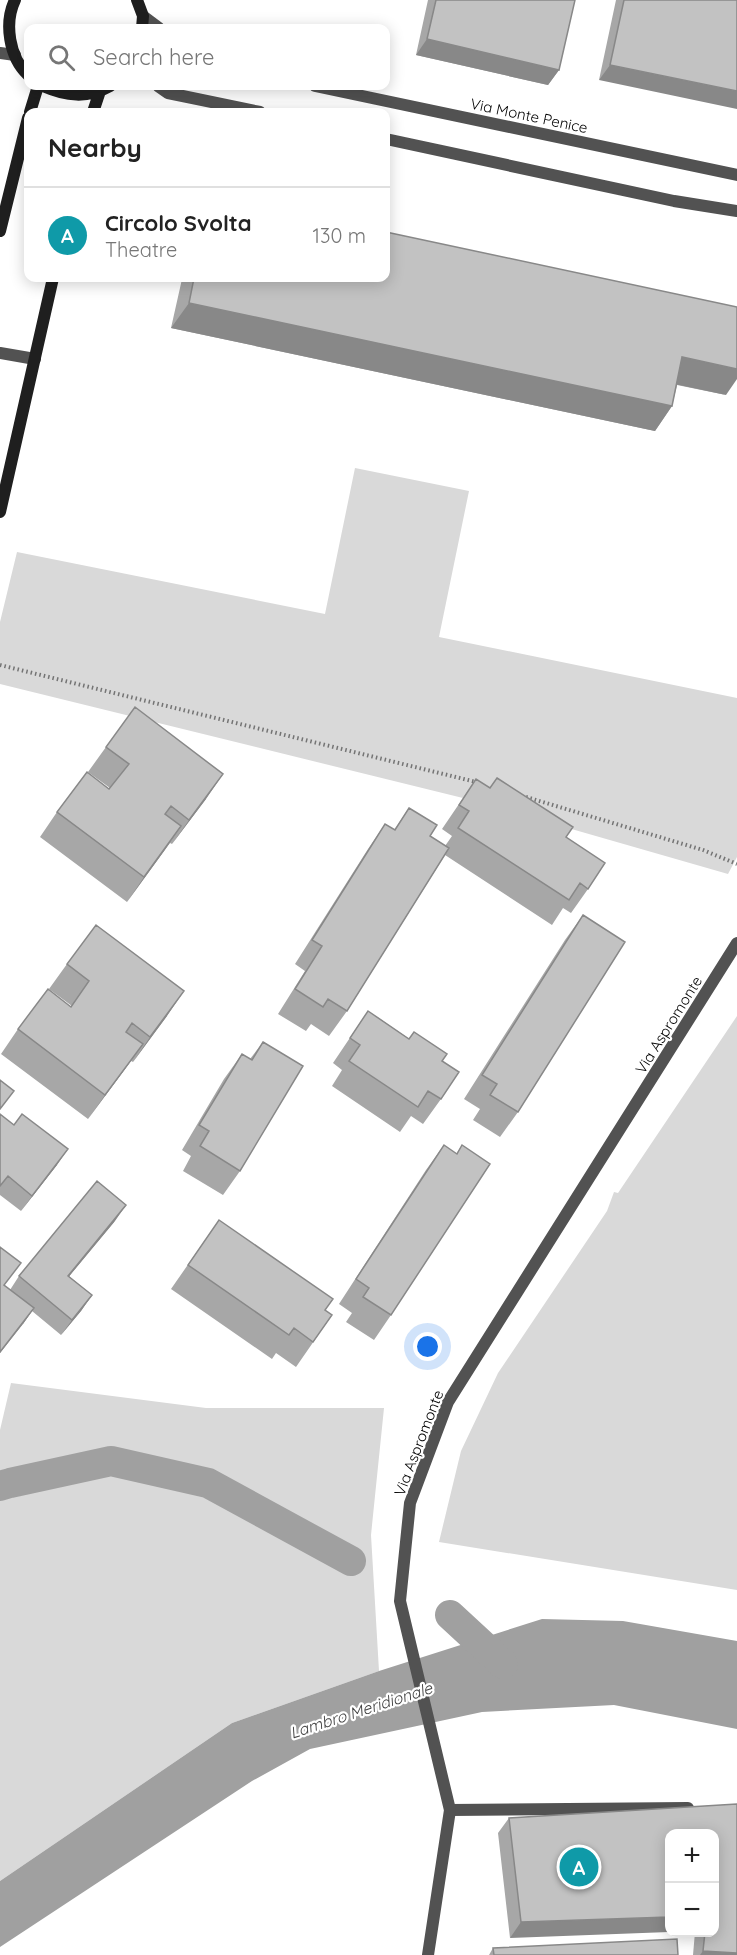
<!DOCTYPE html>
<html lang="en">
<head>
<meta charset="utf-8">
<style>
  body { margin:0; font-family:Quicksand,sans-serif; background:#f6f6f6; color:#222 }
  .controls { position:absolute; right:18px; bottom:18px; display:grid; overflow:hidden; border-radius:12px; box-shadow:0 3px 15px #0003 }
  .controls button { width:54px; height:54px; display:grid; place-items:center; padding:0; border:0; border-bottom:2px solid #e0e0e0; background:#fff; color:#222; font:30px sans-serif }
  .you { position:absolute; left:428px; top:1347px; width:21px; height:21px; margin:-15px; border:4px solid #fff; border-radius:50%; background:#1a73e8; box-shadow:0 0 0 9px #1a73e833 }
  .badge { display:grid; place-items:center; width:39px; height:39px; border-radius:50%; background:#000; color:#fff; font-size:20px; font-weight:700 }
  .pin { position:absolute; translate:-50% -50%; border:3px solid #fff; box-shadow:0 2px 6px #0006 }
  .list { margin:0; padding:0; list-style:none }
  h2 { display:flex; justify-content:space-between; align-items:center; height:78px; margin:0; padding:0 24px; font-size:26px }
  h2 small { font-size:20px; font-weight:400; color:#767676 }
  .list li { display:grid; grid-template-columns:39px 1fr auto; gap:18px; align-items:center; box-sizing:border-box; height:96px; padding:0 24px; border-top:2px solid #e0e0e0 }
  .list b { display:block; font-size:22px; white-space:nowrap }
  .list p { margin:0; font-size:20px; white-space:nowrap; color:#767676 }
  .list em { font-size:20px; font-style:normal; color:#767676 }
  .icon { flex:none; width:33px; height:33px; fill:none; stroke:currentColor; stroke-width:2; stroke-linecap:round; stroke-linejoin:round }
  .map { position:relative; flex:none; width:737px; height:1955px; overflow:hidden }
  .search { position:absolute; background:#fff; box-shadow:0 3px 15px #0003; left:24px; top:24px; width:366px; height:66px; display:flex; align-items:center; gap:15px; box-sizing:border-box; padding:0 21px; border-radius:12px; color:#767676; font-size:22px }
  .panel { position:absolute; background:#fff; box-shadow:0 3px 15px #0003; left:24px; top:108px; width:366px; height:174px; border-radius:12px }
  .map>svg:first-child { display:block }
</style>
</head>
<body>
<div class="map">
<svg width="737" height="1955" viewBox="0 0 737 1955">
  <rect width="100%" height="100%" fill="#fff"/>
  <path fill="#d9d9d9" d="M355 468 469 491 439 637 737 698V857L728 874 467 799 0 684V622L17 552 325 614Z
    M737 1016V1590L439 1542 461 1451 498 1373 607 1211 614 1192 618 1193Z
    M11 1383 206 1408H384L371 1535 379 1671 232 1723 0 1881V1430Z"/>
  <path fill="#a0a0a0" d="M542 1619 623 1621 737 1641V1729L614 1705 482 1712 310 1749 252 1781 0 1947V1881L232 1723 379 1671Z"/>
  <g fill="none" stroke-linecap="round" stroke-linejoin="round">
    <path stroke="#a0a0a0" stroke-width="30" d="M0 1486 10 1483 111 1461 208 1483 351 1561
      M450 1615 503 1664"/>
    <path stroke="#747474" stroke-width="4" stroke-dasharray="1.5 3" stroke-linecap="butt" d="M0 665 476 782
      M526 797 703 850 737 864"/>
    <path stroke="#525252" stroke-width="12" d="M0 353 35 359
      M450 1810 688 1808"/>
    <path stroke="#525252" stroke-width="12" d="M143 16 159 28
      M0 53 15 55
      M158 86 168 93 260 112
      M315 86 737 175
      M386 139 674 201 737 211
      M428 1955 450 1810 400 1601 410 1503 448 1402 737 943"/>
    <path stroke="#1f1f1f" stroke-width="12" d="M15 0C4 23 9 57 28 75
      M137 0 143 16 142 28
      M43 86C66 96 87 99 110 86
      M30 112 38 86
      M93 112 100 91
      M0 231 28 118
      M0 512 53 278"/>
  </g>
  <path fill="#a7a7a7" d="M428 0H575L559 70 548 85 416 55Z
    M616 0H737L599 80Z
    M175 278H386L726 395 677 385 672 406 655 431 171 328 182 279Z
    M106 747 206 799 172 844 170 843 127 902 40 837 57 812 110 788 88 772Z
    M497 778 566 837 588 889 571 913 563 908 552 925 445 855 347 1011 329 1036 311 1024 306 1031 278 1014 305 971 295 964 368 849 385 824 394 830 409 808 430 836 445 846 452 836 442 829 476 779 490 788Z
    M583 915 518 1112 500 1137 473 1120 480 1109 464 1099 565 940Z
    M67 964 167 1016 133 1062 131 1061 88 1119 1 1054 18 1029 71 1007 72 1006 49 989Z
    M368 1011 442 1061 441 1099 423 1124 411 1116 400 1132 332 1086 342 1070 333 1063Z
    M263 1042 240 1171 223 1195 183 1171 191 1156 182 1150 224 1079 242 1054 250 1059Z
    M0 1114 57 1165 21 1211 0 1195Z
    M444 1145 456 1154 462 1145 391 1315 374 1340 346 1322 352 1313 339 1304 426 1170Z
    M219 1220 325 1310 332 1315 296 1367 276 1353 272 1359 171 1289Z
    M115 1221 69 1276 92 1295 81 1311 61 1335 32 1311 23 1324 5 1286 10 1290 19 1276Z
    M737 1804V1955H693L695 1932H714V1833L510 1938 498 1833 509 1818Z
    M493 1948 678 1955H489Z"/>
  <path fill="#888" d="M427 39 559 70 548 85 416 55Z
    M610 65 737 91V109L599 80Z
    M189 303 672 406 655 431 171 328Z
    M682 357 737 369V379L726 395 665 382Z
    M223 774 206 799 172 844 189 820Z
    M181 826 164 851 127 902 144 877Z
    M184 991 167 1016 133 1062 150 1037Z
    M143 1044 125 1069 88 1119 105 1095Z
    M68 1149 57 1165 21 1211 32 1196Z
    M126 1205 115 1221 57 1291 68 1276Z
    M92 1295 81 1311 61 1335 72 1320Z
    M34 1308 23 1324 0 1353V1352Z
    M669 1917V1932L510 1938 521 1922Z
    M703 1951 737 1953V1955H700Z"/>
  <path fill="#c2c2c2" stroke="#888" stroke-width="1.5" d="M436 0H575L559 70 427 39Z
    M624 0H737V91L610 65Z
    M386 232 737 307V369L682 357 672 406 189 303 194 278H386Z
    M135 707 223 774 189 820 171 806 165 814 181 826 144 877 57 812 87 772 109 789 129 764 106 747Z
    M497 778 573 827 566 837 605 863 588 889 580 883 569 900 458 828 469 811 459 805 476 779 490 788Z
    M409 808 437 825 430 836 449 848 347 1011 328 999 323 1007 295 989 322 946 312 940 385 824 395 830Z
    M583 915 625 942 518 1112 490 1095 497 1084 482 1075Z
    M96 925 184 991 150 1037 132 1023 126 1032 143 1044 105 1095 18 1029 48 989 71 1007 89 981 67 964Z
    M368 1011 409 1039 414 1032 447 1054 442 1061 459 1072 441 1099 428 1091 418 1107 349 1061 360 1045 350 1038Z
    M263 1042 303 1066 240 1171 200 1146 209 1131 199 1125 242 1054 252 1060Z
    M0 1080 14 1091 0 1109Z
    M0 1114 14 1125 22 1114 68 1149 32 1196 8 1176 0 1186Z
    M444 1145 457 1154 462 1145 490 1164 391 1315 363 1297 369 1288 356 1279Z
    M97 1181 126 1205 68 1276 92 1295 72 1320 19 1276Z
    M219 1220 333 1299 325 1310 332 1315 313 1342 294 1328 289 1335 188 1265Z
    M0 1247 21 1263 4 1285 34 1308 0 1352Z
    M737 1804V1953L703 1951 705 1932H714V1833H669V1917L521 1922 509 1818Z
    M677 1939 678 1955H494L493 1948Z"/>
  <g text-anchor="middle" stroke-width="4.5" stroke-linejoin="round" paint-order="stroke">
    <g font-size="15" fill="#000" stroke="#fff">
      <text transform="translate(529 116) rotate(12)" y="5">Via Monte Penice</text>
      <text transform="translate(669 1025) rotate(-58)" y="5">Via Aspromonte</text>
      <text transform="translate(419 1443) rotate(-69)" y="5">Via Aspromonte</text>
    </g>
    <g font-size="16" font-style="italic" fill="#414141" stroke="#fff">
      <text transform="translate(361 1710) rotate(-18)" y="6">Lambro Meridionale</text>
    </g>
  </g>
</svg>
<div class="controls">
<button>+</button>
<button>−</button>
</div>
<div class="you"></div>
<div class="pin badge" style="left:579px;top:1867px;background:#0f9aa8">A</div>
<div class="search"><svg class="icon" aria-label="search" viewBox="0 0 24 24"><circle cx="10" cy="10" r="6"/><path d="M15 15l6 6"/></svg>Search here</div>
<section class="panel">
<h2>Nearby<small></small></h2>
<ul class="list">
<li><span class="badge" style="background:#0f9aa8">A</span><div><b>Circolo Svolta</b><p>Theatre</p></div><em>130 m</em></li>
</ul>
</section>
</div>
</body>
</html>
